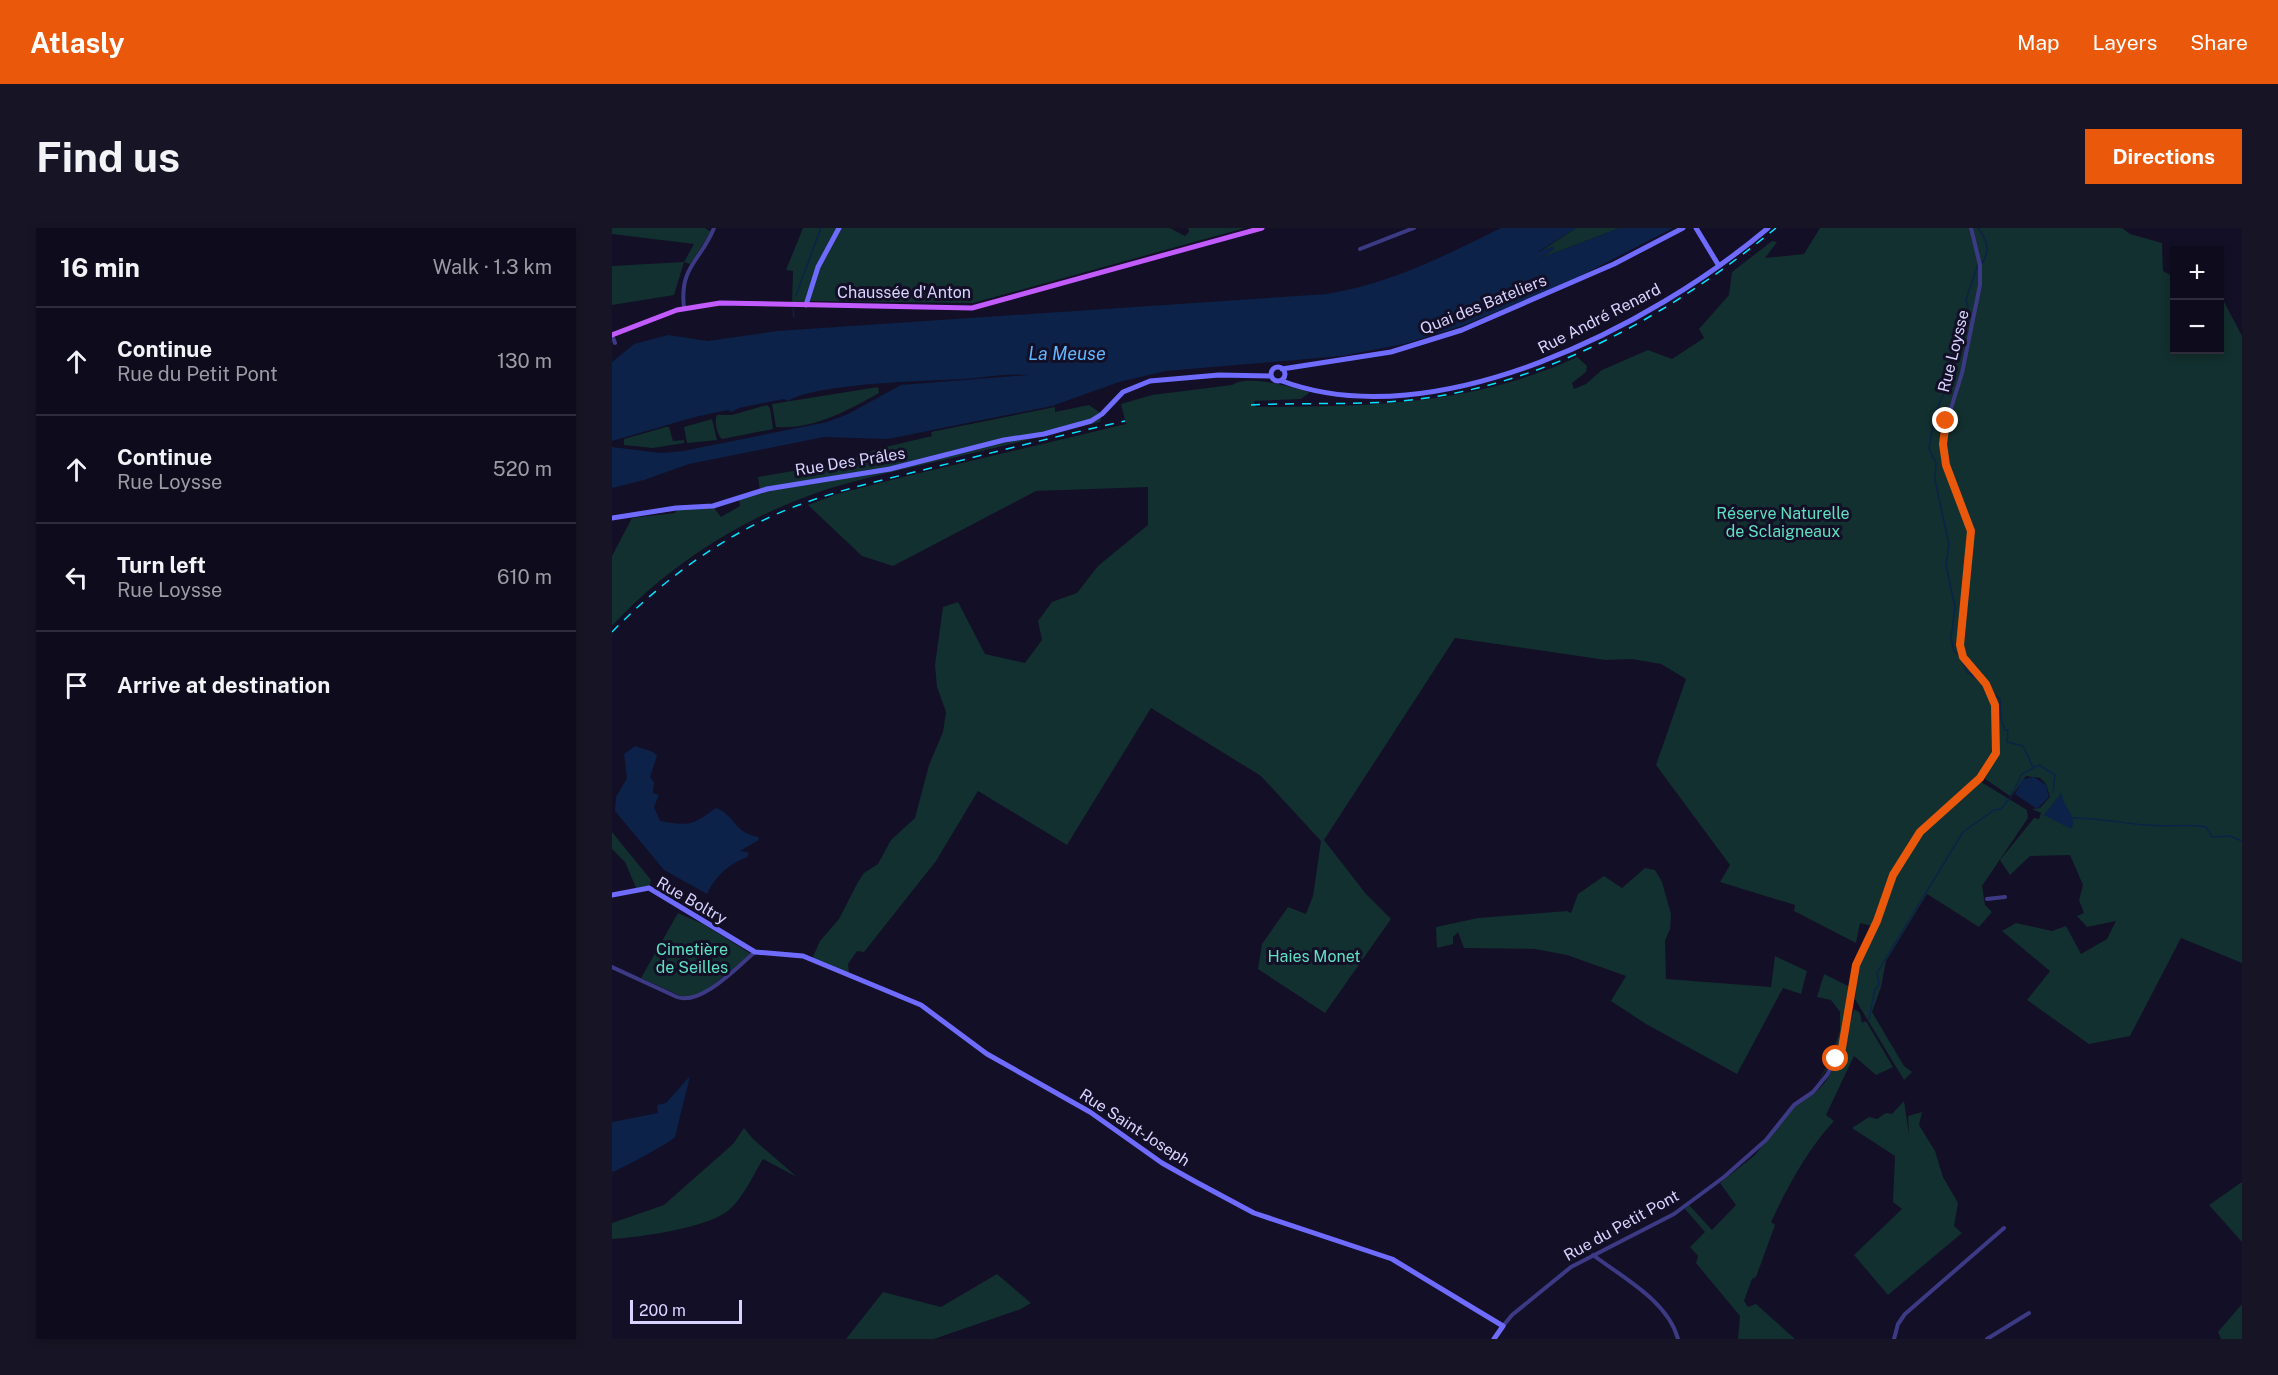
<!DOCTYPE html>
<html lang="en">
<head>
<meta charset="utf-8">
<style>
  body { margin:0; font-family:"Public Sans",sans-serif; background:#171425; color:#f1f3f6 }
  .controls { position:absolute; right:18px; top:18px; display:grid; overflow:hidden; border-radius:0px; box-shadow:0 3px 9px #0003 }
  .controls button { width:54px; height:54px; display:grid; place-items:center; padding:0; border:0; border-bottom:2px solid #2e2b3b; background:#0e0b1c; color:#f1f3f6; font:30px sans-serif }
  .scale { position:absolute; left:18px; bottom:15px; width:112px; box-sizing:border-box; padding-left:6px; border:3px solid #d9d4ff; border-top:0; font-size:16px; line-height:21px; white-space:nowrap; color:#d9d4ff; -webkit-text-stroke:4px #130f26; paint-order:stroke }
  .stop { position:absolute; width:18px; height:18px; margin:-14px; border:4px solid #ea580c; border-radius:50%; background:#fff }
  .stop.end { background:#ea580c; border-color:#fff; box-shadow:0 2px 6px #0008 }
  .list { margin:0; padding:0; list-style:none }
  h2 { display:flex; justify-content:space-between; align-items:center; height:78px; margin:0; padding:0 24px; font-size:26px }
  h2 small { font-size:20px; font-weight:400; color:#9b9ba3 }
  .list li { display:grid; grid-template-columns:39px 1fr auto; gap:18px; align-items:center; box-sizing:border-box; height:108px; padding:0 24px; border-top:2px solid #2e2b3b }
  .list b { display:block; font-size:22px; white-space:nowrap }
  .list p { margin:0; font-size:20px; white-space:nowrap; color:#9b9ba3 }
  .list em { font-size:20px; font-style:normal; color:#9b9ba3 }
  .icon { flex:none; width:33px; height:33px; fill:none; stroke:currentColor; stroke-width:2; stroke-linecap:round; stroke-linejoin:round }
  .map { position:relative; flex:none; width:1630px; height:1111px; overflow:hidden; border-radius:0px }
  header { display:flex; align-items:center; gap:36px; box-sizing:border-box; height:84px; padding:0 30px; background:#ea580c; color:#fff }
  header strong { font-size:28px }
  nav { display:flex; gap:33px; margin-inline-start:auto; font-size:21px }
  .intro { display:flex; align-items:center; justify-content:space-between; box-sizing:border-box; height:144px; padding:0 36px }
  h1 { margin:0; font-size:42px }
  .button { padding:15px 27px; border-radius:0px; background:#ea580c; color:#fff; font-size:21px; font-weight:700 }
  main { display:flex; gap:36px; padding:0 36px }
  aside { flex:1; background:#0e0b1c; border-radius:0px; box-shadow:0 3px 9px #0003 }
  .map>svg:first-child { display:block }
</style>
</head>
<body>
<header>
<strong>Atlasly</strong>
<nav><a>Map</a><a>Layers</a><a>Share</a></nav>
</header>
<div class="intro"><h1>Find us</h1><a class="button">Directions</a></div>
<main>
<aside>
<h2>16 min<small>Walk · 1.3 km</small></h2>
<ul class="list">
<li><svg class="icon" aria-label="ahead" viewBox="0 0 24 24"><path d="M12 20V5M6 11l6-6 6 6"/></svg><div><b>Continue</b><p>Rue du Petit Pont</p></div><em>130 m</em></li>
<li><svg class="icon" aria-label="ahead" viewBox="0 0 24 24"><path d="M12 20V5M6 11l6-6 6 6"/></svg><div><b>Continue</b><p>Rue Loysse</p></div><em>520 m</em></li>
<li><svg class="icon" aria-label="left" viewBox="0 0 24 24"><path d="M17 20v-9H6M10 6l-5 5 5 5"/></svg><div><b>Turn left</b><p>Rue Loysse</p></div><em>610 m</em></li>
<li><svg class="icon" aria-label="arrive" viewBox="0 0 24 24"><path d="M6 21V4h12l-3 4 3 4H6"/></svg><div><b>Arrive at destination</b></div></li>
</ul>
</aside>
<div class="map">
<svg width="1630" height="1111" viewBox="0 0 1630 1111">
  <rect width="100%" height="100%" fill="#130f26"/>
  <path fill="#12302f" d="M0 0H93L99 4 78 36 72 34 62 67 0 77V38L72 34 82 16 0 6Z
    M191 0H558L573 8 577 4 576 0H633L361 75 198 73 200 62 194 77 180 76 181 43 174 42Z
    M964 0H1008L929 30 942 21 926 25Z
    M1208 0H1510L1518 6 1550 15 1551 43 1562 49V122H1608L1609 68 1630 108V735L1569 710 1518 808 1477 816 1415 772 1438 743 1390 703 1404 695 1440 703 1454 698 1469 726 1495 711 1504 693 1475 699 1465 688 1472 685 1467 672 1471 657 1458 627 1418 628 1398 647 1388 632 1422 590 1427 591 1429 585 1420 581 1428 580 1438 569 1434 556 1428 550 1414 548 1399 569 1400 563 1398 568 1373 551 1387 522V514L1384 525 1368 550 1308 604 1281 647 1260 698 1248 695 1244 715 1182 683 1183 677 1108 654 1118 637 1044 537 1074 451 1049 436 1020 431 994 432 843 410 712 612 754 666 779 691 713 785 646 741 650 716 676 679 694 686 701 668 709 613 649 548 539 480 455 617 366 563 324 633 252 724 245 723 236 736 237 746 200 731 208 713 227 691 246 654 252 645 266 636 279 612 303 590 317 537 331 504 334 484 325 459 323 437 331 379 346 374 373 426 413 435 430 412 426 393 440 374 465 365 486 338 536 297V259L424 263 281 338 250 328 196 277 225 266 291 249 514 196 509 176 540 167 620 157C636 146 679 159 698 164L689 171 642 173 644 179C757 178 860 178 965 129L975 138 974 144 960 155 962 161 974 156 990 142 1036 122 1060 131 1092 110 1087 101 1117 67 1120 44 1160 13 1165 14 1153 30 1192 26Z
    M266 159 267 165C235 183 200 202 164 199L160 176Z
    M155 177 158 180 161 201 110 211C105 207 102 193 105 187H120Z
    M477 177 490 186 488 194C429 209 370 223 310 237 272 246 233 254 196 268 122 295 54 340 0 398V328L20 290 63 285 64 282 102 280 109 289 128 278 127 271 148 263 146 249 228 235 265 221 320 208 319 204 443 179V184Z
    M100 191 105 212 75 215 72 199Z
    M54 199H57L61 213 72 212V215L41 220 12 217V211Z
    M1369 554 1415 582 1416 590 1370 658 1373 677 1380 684 1367 699 1315 666 1274 733 1269 759 1260 784 1292 838 1300 844 1292 852 1243 771 1245 743 1283 646 1301 617 1313 601 1364 555Z
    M0 604 39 652 37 660 25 662 13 634 0 621Z
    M1033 640 1043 642 1050 654 1059 686 1058 701 1053 713 1054 751 1159 759 1163 728 1195 743 1189 766 1171 760 1125 846 1034 796 999 773 1014 748 955 727 923 721 852 720 846 704 841 709V716L825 720 824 699 866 690 955 683 959 685 966 666 992 648 1010 660Z
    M66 685 91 696 139 726 87 768 73 770 29 750Z
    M1212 746 1238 759 1228 821 1204 857 1218 833 1228 803V784L1219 772 1205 769Z
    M1242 781 1248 785 1250 795 1254 793 1281 839 1264 847 1242 828 1214 887 1222 893C1195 922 1176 958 1159 994L1163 997 1144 1049 1140 1051 1132 1073 1136 1079 1144 1076 1183 1111H1126L1128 1088 1084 1035 1086 1028 1078 1019 1093 1004 1073 981 1077 977 1100 1002 1124 977 1108 955 1143 927 1183 878 1203 865 1214 853 1231 822Z
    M1292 873 1297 907 1296 888 1310 884 1307 897 1323 923 1331 949 1346 975 1342 998 1350 1005 1276 1067 1242 1027 1290 981 1281 974 1283 928 1240 900 1257 889 1265 891 1274 885 1280 886Z
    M132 900 141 911 185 949 151 931C141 947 132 969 117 982 96 1000 29 1009 0 1011V995L52 977 121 916Z
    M1630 954V1014L1597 977Z
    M385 1046 419 1075 409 1081 322 1111H234L271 1064 329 1079Z
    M1630 1076V1111H1609L1606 1104Z"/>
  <path fill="#0c2248" d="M889 0H964L926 24 942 18V21L929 30 1008 0H1061L959 53 850 98 792 116 730 128 554 143 507 154 440 178 276 211 212 209 77 236 32 252 0 260V219L49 225 71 223 215 194 236 186 289 157 417 147C397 145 373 149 353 151 314 153 205 155 176 173L172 171 127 180 119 184 116 182 83 189 0 213V134L22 116 56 107 96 113 165 103 715 66C780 55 830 29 889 0Z
    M23 518 41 524 45 528 38 549 42 554 41 565 47 567 42 579 48 593C78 598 79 598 104 580 122 586 122 605 146 609L147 612 128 623 136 624V629C118 635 103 648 95 666L52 642 3 583 4 569 15 550 12 526Z
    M1422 549 1434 557 1437 569 1425 581 1403 566 1411 551Z
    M1450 564C1449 578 1467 588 1459 601L1432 587Z
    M78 848 63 909C59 914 6 943 0 944V894L46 885 45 877 54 875Z"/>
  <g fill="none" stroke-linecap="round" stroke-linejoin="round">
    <path stroke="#0c2248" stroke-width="1.5" d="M1366 0C1375 12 1379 22 1370 35
      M1366 37 1354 71 1356 79 1338 152 1323 185 1317 221 1324 235 1323 252 1337 317 1334 337 1343 379 1339 410 1342 423 1349 429 1355 444 1369 453
      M184 67 209 0
      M181 81 182 89
      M1382 466 1388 471 1389 492 1393 502H1396L1395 514 1411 518 1421 539
      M1398 570 1410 546 1427 537 1443 547 1441 564
      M1460 590C1485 590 1509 595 1534 597 1556 599 1572 596 1594 599L1600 609 1618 608 1630 613
      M1257 791 1263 761 1267 757 1265 745 1351 604 1382 582 1389 581 1397 571"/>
    <path stroke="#3d3a85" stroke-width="4" d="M748 21 802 0
      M72 80C67 38 89 33 102 0
      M0 107 3 115
      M1375 671 1393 669
      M0 739 65 769C89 778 125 739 143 724
      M981 1027C1010 1049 1056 1073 1066 1111
      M891 1098 900 1087 959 1039 1062 986 1112 949 1154 912 1182 877 1201 864 1215 847 1230 820 1244 737 1265 693 1281 647 1308 604 1368 550 1384 525 1383 477 1374 456 1351 429 1348 417 1359 303 1334 237 1332 203 1350 145 1368 57V37L1359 0
      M1282 1111 1286 1096 1293 1086 1392 1000
      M1375 1111 1417 1085"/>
    <path stroke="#6f6bff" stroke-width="5" d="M1084 0 1107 38
      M194 77 206 39 227 0
      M659 146a7 7 0 1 1 14 0a7 7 0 1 1-14 0Z
      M670 141 779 124 850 102 1002 36 1071 0
      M670 153C823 210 1040 98 1156 0
      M0 290 64 280 101 278 155 261 278 241 392 212 432 206 479 193 490 186 511 164 538 153 607 147 659 148
      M0 667 37 660 143 724 191 728 309 777 375 826 478 884 550 935 584 954 642 985 780 1031 891 1098 882 1111"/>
    <path stroke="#c25bff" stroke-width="5" d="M0 107 65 82 108 75 360 80 650 0"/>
    <path stroke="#00e5ff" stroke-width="1.5" stroke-dasharray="9 8" stroke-linecap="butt" d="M639 177C695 174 752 178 807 171 940 154 1062 84 1164 0
      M0 404C46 357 98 317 158 289 210 265 267 253 323 239 386 223 450 207 513 193"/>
  </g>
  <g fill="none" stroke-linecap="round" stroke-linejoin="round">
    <path stroke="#ea580c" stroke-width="8" d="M1224 831 1230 820 1244 737 1265 693 1281 647 1308 604 1368 550 1384 525 1383 477 1374 456 1351 429 1348 417 1359 303 1334 237 1331 216 1334 193"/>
  </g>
  <g text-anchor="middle" stroke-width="6" stroke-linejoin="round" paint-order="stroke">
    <g font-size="16" fill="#d9d4ff" stroke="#130f26">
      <text x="292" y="70">Chaussée d'Anton</text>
      <text transform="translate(871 76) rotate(-22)" y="6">Quai des Bateliers</text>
      <text transform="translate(987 90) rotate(-27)" y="6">Rue André Renard</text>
      <text transform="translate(1341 123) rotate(-76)" y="6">Rue Loysse</text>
      <text transform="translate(238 233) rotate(-9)" y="6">Rue Des Prâles</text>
      <text transform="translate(80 672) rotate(30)" y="6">Rue Boltry</text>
      <text transform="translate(523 899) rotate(33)" y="6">Rue Saint-Joseph</text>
      <text transform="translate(1009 997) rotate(-29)" y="6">Rue du Petit Pont</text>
    </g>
    <g font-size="16" fill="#5fe0c0" stroke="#130f26">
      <text x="1171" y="291">Réserve Naturelle<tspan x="1171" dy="18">de Sclaigneaux</tspan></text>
      <text x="80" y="727">Cimetière<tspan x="80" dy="18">de Seilles</tspan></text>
      <text x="702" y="734">Haies Monet</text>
    </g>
    <g font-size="18" font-style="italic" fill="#62b6ff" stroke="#130f26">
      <text x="455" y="132">La Meuse</text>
    </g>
  </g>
</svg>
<div class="controls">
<button>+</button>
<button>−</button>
</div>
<div class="scale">200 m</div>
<div class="stop" style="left:1224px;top:831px"></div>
<div class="stop end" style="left:1334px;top:193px"></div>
</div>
</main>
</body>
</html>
